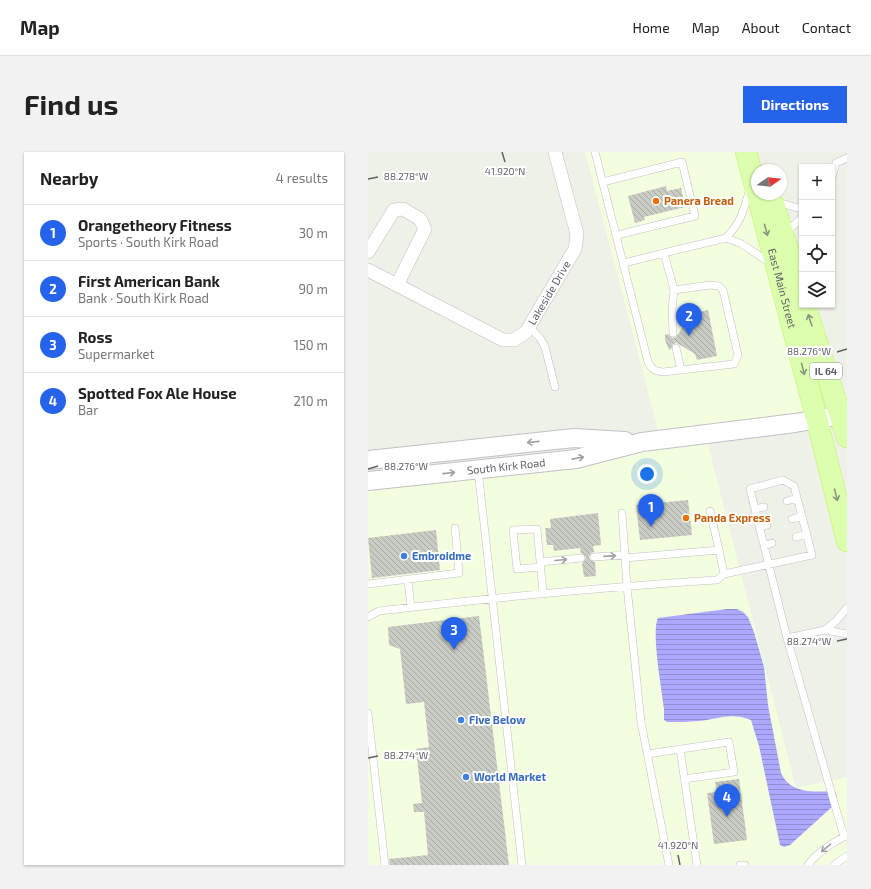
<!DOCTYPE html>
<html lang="en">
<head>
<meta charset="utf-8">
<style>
  body { margin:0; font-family:"Exo 2",sans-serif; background:#f2f2f2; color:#222 }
  .controls { position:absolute; right:12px; top:12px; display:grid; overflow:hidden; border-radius:0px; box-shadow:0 1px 3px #0004 }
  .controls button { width:36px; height:36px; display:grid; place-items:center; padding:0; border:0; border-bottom:1px solid #e0e0e0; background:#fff; color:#222; font:20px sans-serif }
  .compass { position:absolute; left:383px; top:12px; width:36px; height:36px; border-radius:50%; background:#fff; box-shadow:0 1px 3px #0004; rotate:76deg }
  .you { position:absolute; left:279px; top:322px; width:14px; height:14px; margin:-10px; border:3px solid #fff; border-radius:50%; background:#1a73e8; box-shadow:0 0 0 6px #1a73e833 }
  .badge { display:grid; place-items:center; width:26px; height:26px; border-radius:50%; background:#2563eb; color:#fff; font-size:13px; font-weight:700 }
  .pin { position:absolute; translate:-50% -33px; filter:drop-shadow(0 1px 2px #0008) }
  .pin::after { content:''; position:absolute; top:21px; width:14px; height:12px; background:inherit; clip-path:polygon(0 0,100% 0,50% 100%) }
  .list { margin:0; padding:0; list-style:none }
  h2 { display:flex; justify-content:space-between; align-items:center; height:52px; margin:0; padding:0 16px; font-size:17px }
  h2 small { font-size:13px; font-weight:400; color:#767676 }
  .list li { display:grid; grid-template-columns:26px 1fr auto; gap:12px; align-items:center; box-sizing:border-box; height:56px; padding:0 16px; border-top:1px solid #e0e0e0 }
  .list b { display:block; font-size:15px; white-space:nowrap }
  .list p { margin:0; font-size:13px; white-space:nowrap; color:#767676 }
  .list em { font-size:13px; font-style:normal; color:#767676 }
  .icon { flex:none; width:22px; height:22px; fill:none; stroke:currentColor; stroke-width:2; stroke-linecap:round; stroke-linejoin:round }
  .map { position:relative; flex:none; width:479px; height:713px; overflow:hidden; border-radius:0px }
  header { display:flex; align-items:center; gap:24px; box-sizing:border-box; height:56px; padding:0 20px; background:#fff; border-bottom:1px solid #e0e0e0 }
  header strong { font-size:19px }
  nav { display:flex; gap:22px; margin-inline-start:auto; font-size:14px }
  .intro { display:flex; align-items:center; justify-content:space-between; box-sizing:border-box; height:96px; padding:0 24px }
  h1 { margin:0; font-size:28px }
  .button { padding:10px 18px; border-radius:0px; background:#2563eb; color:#fff; font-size:14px; font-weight:700 }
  main { display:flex; gap:24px; padding:0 24px }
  aside { flex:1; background:#fff; border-radius:0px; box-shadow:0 1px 3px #0004 }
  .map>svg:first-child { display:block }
</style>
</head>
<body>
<header>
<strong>Map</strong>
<nav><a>Home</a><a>Map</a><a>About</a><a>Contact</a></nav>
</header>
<div class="intro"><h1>Find us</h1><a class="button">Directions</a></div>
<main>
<aside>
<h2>Nearby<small>4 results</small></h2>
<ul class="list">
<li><span class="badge">1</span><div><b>Orangetheory Fitness</b><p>Sports · South Kirk Road</p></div><em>30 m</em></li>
<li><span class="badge">2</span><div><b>First American Bank</b><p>Bank · South Kirk Road</p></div><em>90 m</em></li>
<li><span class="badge">3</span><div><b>Ross</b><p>Supermarket</p></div><em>150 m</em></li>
<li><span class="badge">4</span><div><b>Spotted Fox Ale House</b><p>Bar</p></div><em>210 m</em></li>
</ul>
</aside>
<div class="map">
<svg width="479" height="713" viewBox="0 0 479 713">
  <defs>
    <pattern id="water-rules" width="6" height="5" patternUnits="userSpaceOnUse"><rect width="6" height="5" fill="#aca9ff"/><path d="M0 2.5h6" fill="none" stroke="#8f8dd2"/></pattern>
    <pattern id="building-back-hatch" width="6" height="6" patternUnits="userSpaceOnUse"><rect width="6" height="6" fill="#c9ccc4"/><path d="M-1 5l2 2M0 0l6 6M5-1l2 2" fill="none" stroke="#a7a9a3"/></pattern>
  </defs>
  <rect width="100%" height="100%" fill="#edf1e7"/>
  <path fill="#f3fedf" d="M217 0H371L440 263 290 278Z
    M339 289 428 636 479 625V713H0V334Z"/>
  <path fill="url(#water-rules)" d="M359 457H369L375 460 380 465 386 480 396 515 400 553 413 621C422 642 447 640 466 639 471 644 468 648 465 654L422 693 416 695 412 693 391 594 383 568C363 560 350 567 331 569 320 570 310 570 299 570L296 568V557C294 538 283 480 290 466Z"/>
  <path fill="url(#building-back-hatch)" d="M298 34 299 39 313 36 317 55 276 65 277 68 267 71 260 44Z
    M340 158 349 204 329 208 327 202 309 191 305 192 303 197 301 198 297 188V183L300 182 305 186 308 185 319 169 318 163Z
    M320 348 324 383 272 388 268 353Z
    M230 361 233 393 225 394 226 400 223 401 221 405 222 408 227 410 228 424 216 425 214 411 217 408 218 405 215 402 213 401 212 396 186 399 185 393H179L177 376H183L182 367Z
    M68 378 72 418 4 426 0 386Z
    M111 464 141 713H22L21 707 60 703 56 660H46L45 652 54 651 48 597 61 595 56 550 38 552 32 497 21 493 20 475Z
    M371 627 379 688 346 692 339 641 349 640 347 630Z"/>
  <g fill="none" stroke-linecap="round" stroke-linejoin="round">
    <defs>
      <path id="service" d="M227 0 280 210C284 218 287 219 295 220L366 212 370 203 355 138 351 134 342 133 306 138 296 101 256 111
        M464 25 468 11 479 6
        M235 30 314 10 327 64 249 83
        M409 50 434 57
        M418 81 434 65
        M358 86C374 69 375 59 382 37
        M296 101 358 86 374 92 402 111
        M161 175 172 186 177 195 187 235
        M305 181 304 157 306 138
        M308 196 313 218
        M110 318 154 713
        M419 349 429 346
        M387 357 396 355
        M342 359 351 398
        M254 361 259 434 273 570 301 713
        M424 367 434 364
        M391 375 399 373
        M428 385 439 382
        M396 394 404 391
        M226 405 257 403
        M173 410 213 406
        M173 415 149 417 145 378 169 377 175 441
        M356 422 444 403 426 334 415 328 382 337 419 486 457 478
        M40 428 43 455
        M0 432 91 421 87 376
        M479 456 468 469 457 478 479 482
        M0 465 11 459C123 446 236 435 349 428L356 422 351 398 257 406
        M419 486 476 685
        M0 561 17 713
        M312 597 329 713
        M279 602 361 590 366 620 316 627
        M372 713H377
        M440 713C449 700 466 690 479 683
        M466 713 479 704"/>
      <g id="minor">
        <path d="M0 100 26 58 35 57 52 67 57 77 29 133"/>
        <path id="s1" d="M0 118 135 188H146L158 180 207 97 209 82 187 0"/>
      </g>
      <g id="secondary">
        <path d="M0 308 206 286 257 289"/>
        <path id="s2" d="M0 329 208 307 274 290 427 271 479 262"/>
      </g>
      <g id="primary">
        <path id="s3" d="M378 0 449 268 479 389"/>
        <path d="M406 53 434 142"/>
        <path d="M437 153 479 285"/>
      </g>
    </defs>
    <use href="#service" stroke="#c0bfc6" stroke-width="8"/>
    <use href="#minor" stroke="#c0bfc6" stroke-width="14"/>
    <use href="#secondary" stroke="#c1c0c8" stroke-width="20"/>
    <use href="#primary" stroke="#c3f25f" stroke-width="22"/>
    <use href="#service" stroke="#fff" stroke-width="7"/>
    <use href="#minor" stroke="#fff" stroke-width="13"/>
    <use href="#secondary" stroke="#fff" stroke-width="18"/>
    <use href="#primary" stroke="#dcffae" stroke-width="21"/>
  </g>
  <defs><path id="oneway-shaft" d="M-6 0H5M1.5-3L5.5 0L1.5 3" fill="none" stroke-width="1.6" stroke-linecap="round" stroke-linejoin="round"/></defs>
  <g stroke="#8b9780">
    <use href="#oneway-shaft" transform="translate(398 78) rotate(75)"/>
    <use href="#oneway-shaft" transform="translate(442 168) rotate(-108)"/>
    <use href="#oneway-shaft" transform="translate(435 217) rotate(75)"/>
    <use href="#oneway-shaft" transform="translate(468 343) rotate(76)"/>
  </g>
  <g stroke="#a09fa4">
    <use href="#oneway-shaft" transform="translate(165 290) rotate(174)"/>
    <use href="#oneway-shaft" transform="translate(210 306) rotate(-11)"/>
    <use href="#oneway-shaft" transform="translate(81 321) rotate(-6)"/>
    <use href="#oneway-shaft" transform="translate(242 404) rotate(-4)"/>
    <use href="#oneway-shaft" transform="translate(193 408) rotate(-5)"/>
    <use href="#oneway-shaft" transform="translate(458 696) rotate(141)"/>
  </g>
  <path fill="none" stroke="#605f68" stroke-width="1.5" d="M134 0 137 10M0 27 10 25M469 200 479 197M0 317 10 314M469 489 479 487M0 606 10 604M310 703 312 713"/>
  <g fill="#e8710a" stroke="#fff" stroke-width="1.5">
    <circle cx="288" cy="49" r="4"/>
    <circle cx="318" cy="366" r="4"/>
  </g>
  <g fill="#3f7fe0" stroke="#fff" stroke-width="1.5">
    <circle cx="36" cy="404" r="4"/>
    <circle cx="93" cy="568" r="4"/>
    <circle cx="98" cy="625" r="4"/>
  </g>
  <g text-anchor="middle" stroke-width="4" stroke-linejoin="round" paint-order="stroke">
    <rect fill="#fff" stroke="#908f95" stroke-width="1" x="442" y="211" width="32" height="16" rx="3"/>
    <g font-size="10" font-weight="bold" fill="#605f68">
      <text x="458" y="223">IL 64</text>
    </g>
    <g font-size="11" font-weight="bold" fill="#c56008" stroke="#fff" text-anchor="start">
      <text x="296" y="53">Panera Bread</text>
      <text x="326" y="370">Panda Express</text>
    </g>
    <g font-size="11" fill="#605f68" stroke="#fff">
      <text dy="4" stroke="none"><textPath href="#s3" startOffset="141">East Main Street</textPath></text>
      <text dy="4" stroke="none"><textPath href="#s1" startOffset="223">Lakeside Drive</textPath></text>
      <text dy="4" stroke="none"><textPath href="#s2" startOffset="139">South Kirk Road</textPath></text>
    </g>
    <g font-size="11" font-weight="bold" fill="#366cbe" stroke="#fff" text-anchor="start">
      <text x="44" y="408">Embroidme</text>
      <text x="101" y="572">Five Below</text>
      <text x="106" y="629">World Market</text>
    </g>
  </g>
  <g font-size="10" text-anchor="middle" fill="#605f68" stroke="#fff" stroke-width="4" stroke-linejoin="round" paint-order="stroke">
    <text x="137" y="23">41.920°N</text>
    <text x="38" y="28">88.278°W</text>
    <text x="441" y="203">88.276°W</text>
    <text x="38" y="318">88.276°W</text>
    <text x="441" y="493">88.274°W</text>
    <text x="38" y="607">88.274°W</text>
    <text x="310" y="697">41.920°N</text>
  </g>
</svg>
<div class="controls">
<button>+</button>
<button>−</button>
<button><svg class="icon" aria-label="locate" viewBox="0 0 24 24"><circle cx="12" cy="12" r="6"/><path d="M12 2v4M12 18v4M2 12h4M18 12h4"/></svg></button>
<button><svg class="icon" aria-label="layers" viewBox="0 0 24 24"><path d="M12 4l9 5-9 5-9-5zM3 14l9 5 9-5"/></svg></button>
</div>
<svg class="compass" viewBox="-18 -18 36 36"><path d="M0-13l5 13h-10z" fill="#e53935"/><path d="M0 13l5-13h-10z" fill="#767676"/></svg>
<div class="you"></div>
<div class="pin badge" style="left:283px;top:375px">1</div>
<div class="pin badge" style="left:321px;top:184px">2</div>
<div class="pin badge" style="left:86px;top:498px">3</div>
<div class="pin badge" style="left:359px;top:665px">4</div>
</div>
</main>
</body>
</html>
